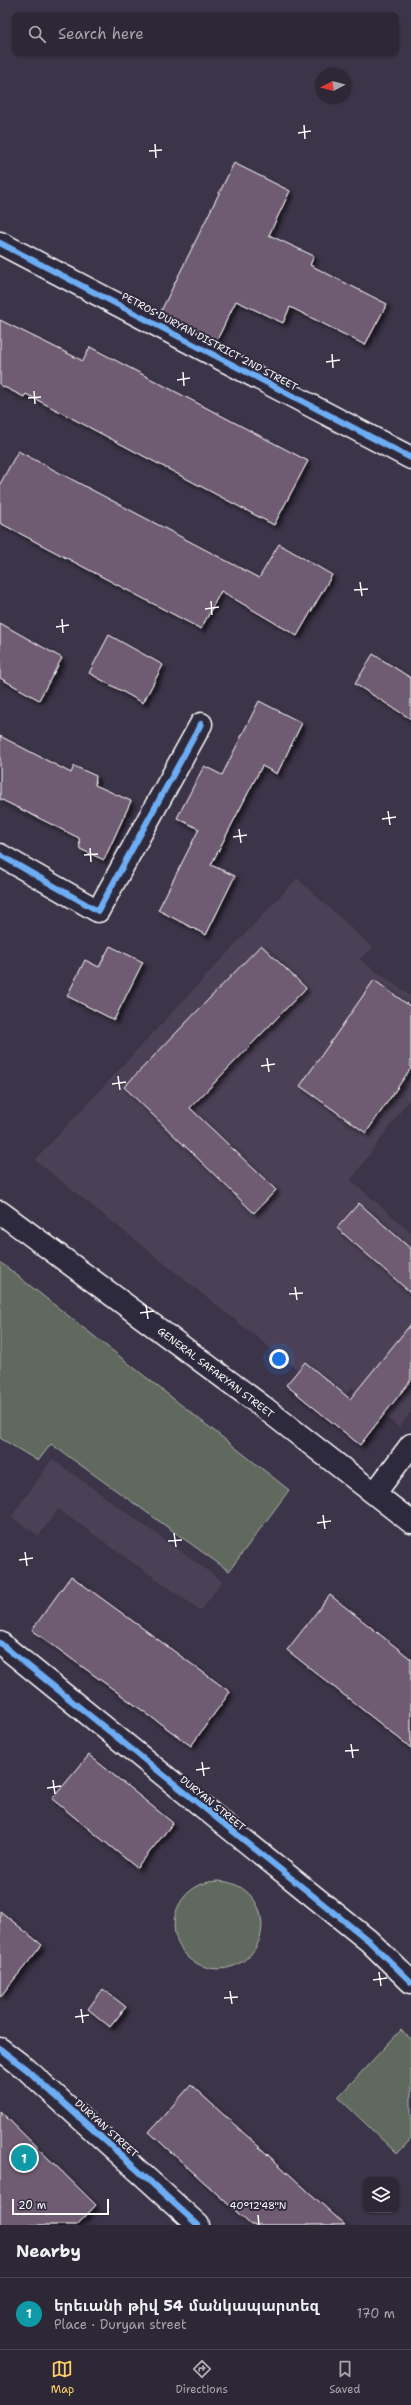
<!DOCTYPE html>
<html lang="en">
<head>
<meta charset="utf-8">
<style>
  body { margin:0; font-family:"Shantell Sans","Noto Sans Armenian",sans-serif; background:#352f3e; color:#f1f3f6 }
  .controls { position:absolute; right:12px; bottom:12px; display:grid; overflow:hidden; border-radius:8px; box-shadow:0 1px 3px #0004 }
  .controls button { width:36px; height:36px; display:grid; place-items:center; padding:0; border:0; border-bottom:1px solid #484451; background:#2d2736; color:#f1f3f6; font:20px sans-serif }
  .compass { position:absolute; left:315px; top:68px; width:36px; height:36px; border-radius:50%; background:#2d2736; box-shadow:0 1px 3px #0004; rotate:263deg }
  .scale { position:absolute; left:12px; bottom:10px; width:97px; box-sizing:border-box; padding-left:4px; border:2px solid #fff; border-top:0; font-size:11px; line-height:14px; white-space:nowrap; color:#fff; -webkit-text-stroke:3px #2f2a3d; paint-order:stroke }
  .you { position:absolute; left:279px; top:1359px; width:14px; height:14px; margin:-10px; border:3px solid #fff; border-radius:50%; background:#1a73e8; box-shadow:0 0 0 6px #1a73e833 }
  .badge { display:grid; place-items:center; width:26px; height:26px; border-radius:50%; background:#ffd166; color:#fff; font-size:13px; font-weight:700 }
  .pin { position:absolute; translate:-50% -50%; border:2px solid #fff; box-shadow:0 1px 4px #0006 }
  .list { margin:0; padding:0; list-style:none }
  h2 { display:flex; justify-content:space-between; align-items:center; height:52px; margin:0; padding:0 16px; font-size:17px }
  h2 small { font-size:13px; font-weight:400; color:#a7a5ad }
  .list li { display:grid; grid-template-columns:26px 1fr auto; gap:12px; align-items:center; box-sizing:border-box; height:72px; padding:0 16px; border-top:1px solid #484451 }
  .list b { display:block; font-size:15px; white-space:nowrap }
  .list p { margin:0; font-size:13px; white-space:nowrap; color:#a7a5ad }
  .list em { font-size:13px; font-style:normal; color:#a7a5ad }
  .icon { flex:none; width:22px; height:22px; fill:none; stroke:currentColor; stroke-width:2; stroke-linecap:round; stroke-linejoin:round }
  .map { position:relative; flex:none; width:411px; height:2225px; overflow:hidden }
  .search { position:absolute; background:#2d2736; box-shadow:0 1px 3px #0004; left:12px; right:12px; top:12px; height:44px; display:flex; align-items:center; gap:10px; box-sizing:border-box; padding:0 14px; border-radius:8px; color:#a7a5ad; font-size:15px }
  .sheet { height:124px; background:#2d2736 }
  nav { display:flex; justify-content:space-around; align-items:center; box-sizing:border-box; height:56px; border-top:1px solid #484451; background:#2d2736; font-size:11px; color:#a7a5ad }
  nav a { display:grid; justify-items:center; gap:2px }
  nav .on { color:#ffd166 }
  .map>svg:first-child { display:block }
</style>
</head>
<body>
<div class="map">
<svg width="411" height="2225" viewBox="0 0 411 2225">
  <defs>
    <filter id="shadow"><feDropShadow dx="3.5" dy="3.5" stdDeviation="2" flood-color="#0009"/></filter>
  </defs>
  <rect width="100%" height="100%" fill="#3c3448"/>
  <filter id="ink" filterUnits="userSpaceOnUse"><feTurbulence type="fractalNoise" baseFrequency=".025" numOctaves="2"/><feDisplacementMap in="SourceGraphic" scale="8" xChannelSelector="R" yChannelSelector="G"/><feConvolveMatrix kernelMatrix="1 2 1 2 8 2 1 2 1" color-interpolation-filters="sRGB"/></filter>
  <g filter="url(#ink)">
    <path fill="#4b4055" d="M297 878 373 948 359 959 411 996V1097L351 1180 411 1233V1412L399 1428 352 1387 339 1403 35 1160Z
      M52 1459 222 1581 201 1611 58 1509 39 1536 11 1517Z"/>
    <path fill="#5f695d" stroke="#afb4ae" d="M0 1262 289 1490 229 1571 51 1444 38 1461 0 1438Z
      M174 1925a44 44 0 1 1 88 0a44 44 0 1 1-88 0Z
      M401 2030 411 2039V2139L397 2154 338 2097Z"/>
    <path fill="#6f5b72" stroke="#fff" filter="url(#shadow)" d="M234 163 290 191 269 235 314 256 310 265 387 304 365 345 290 307 283 323 236 301 216 342 160 313Z
      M0 320 83 361 90 347 308 461 274 525 26 394 24 397 0 385Z
      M18 451 259 578 279 544 332 575 297 636 221 591 201 629 0 523V484Z
      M0 623 62 658 39 700 0 678Z
      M109 635 163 665 143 703 89 673Z
      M373 654 411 678V719L355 684Z
      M259 701 302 723 277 774 262 766 211 865 235 876 206 935 158 910 199 829 177 818 204 766 222 775Z
      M0 736 71 773 74 766 96 776 95 785 131 801 104 860 80 849 79 838 0 799Z
      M261 945 306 988 190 1108 276 1190 254 1213 124 1087Z
      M110 946 143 962 114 1020 67 996 85 960 99 967Z
      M374 980 411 1007V1068L366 1133 300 1086Z
      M359 1203 411 1249V1293L337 1228Z
      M411 1324V1380L360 1445 286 1385 305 1362 350 1399Z
      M71 1576 230 1692 191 1746 32 1630Z
      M330 1595 411 1659V1748L287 1650Z
      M89 1755 173 1823 137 1868 52 1799Z
      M0 1911 42 1945 0 1997Z
      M103 1989 126 2007 110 2027 88 2009Z
      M191 2085 345 2225H251L149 2132Z
      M0 2111 96 2205 77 2225H0Z"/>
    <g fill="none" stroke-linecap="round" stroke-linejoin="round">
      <defs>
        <path id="street" d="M0 243 411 458
          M0 855 98 911 201 724
          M375 1493 411 1445
          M0 1643 369 1941 411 1982
          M0 2049 26 2069 198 2225"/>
        <path id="secondary" d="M0 1212 262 1406 411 1522"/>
      </defs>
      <use href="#street" stroke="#fff" stroke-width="25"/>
      <use href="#secondary" stroke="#fff" stroke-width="25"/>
      <use href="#street" stroke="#2f2a3d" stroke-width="22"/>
      <use href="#secondary" stroke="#2f2a3d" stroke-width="22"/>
      <defs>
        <path id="cycleway" d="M0 243 411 458
          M0 855 98 911 201 724
          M0 1643 369 1941 411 1982
          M0 2049 26 2069 198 2225"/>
      </defs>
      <use href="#cycleway" stroke="#2f2a3d" stroke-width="8"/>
      <use href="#cycleway" stroke="#6dadf4" stroke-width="6"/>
    </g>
  </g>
  <path fill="none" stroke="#fff" stroke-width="1.5" d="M304 125 305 139M298 133 311 131M155 144 156 158M149 151 162 150M332 354 333 368M326 362 340 360M183 372 184 386M177 380 190 378M34 391 35 404M28 398 41 397M360 582 362 596M354 590 368 589M211 601 212 615M205 609 219 607M62 619 63 633M56 627 69 625M388 811 390 825M382 819 396 817M239 829 241 843M233 837 247 835M90 848 91 862M84 855 98 854M267 1058 269 1072M261 1066 275 1064M118 1076 120 1090M112 1084 126 1082M295 1287 297 1300M289 1294 303 1293M146 1305 148 1319M140 1313 154 1311M323 1515 325 1529M317 1523 331 1521M174 1533 176 1547M168 1541 182 1540M25 1552 27 1566M19 1560 33 1558M351 1744 353 1758M345 1751 359 1750M202 1762 204 1776M196 1770 210 1768M53 1780 55 1794M47 1788 61 1786M379 1972 381 1986M373 1980 387 1978M230 1991 232 2004M224 1998 238 1997M81 2009 83 2023M75 2017 89 2015M258 2215 259 2225"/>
  <g text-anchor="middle" stroke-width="4" stroke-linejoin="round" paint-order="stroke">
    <g font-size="10" fill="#fff" stroke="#2f2a3d">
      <text transform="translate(210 341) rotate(28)" y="4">PETROS DURYAN DISTRICT 2ND STREET</text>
      <text transform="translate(216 1372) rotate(37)" y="4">GENERAL SAFARYAN STREET</text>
      <text transform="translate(213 1803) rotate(39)" y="4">DURYAN STREET</text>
      <text transform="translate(107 2128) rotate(42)" y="4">DURYAN STREET</text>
    </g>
  </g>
  <g font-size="10" text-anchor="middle" fill="#fff" stroke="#2f2a3d" stroke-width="4" stroke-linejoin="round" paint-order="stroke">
    <text x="258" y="2209">40°12'48"N</text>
  </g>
</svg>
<div class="controls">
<button><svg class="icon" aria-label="layers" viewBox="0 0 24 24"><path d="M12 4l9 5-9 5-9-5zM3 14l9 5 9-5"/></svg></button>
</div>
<svg class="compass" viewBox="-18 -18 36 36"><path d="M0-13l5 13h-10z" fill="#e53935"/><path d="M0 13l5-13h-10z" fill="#a7a5ad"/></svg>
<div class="scale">20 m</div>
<div class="you"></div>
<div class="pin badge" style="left:24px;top:2158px;background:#0f9aa8">1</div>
<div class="search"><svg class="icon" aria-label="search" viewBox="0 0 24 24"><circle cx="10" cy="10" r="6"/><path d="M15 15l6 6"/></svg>Search here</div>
</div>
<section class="sheet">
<h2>Nearby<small></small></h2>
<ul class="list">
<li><span class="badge" style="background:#0f9aa8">1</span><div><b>երեւանի թիվ 54 մանկապարտեզ</b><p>Place · Duryan street</p></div><em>170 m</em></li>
</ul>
</section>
<nav>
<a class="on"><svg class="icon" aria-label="map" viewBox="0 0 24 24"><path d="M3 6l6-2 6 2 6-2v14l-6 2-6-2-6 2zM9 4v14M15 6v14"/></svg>Map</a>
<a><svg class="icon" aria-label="directions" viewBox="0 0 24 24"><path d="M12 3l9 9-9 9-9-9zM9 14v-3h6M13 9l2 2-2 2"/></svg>Directions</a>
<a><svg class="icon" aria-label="saved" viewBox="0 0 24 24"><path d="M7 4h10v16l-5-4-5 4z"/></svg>Saved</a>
</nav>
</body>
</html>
